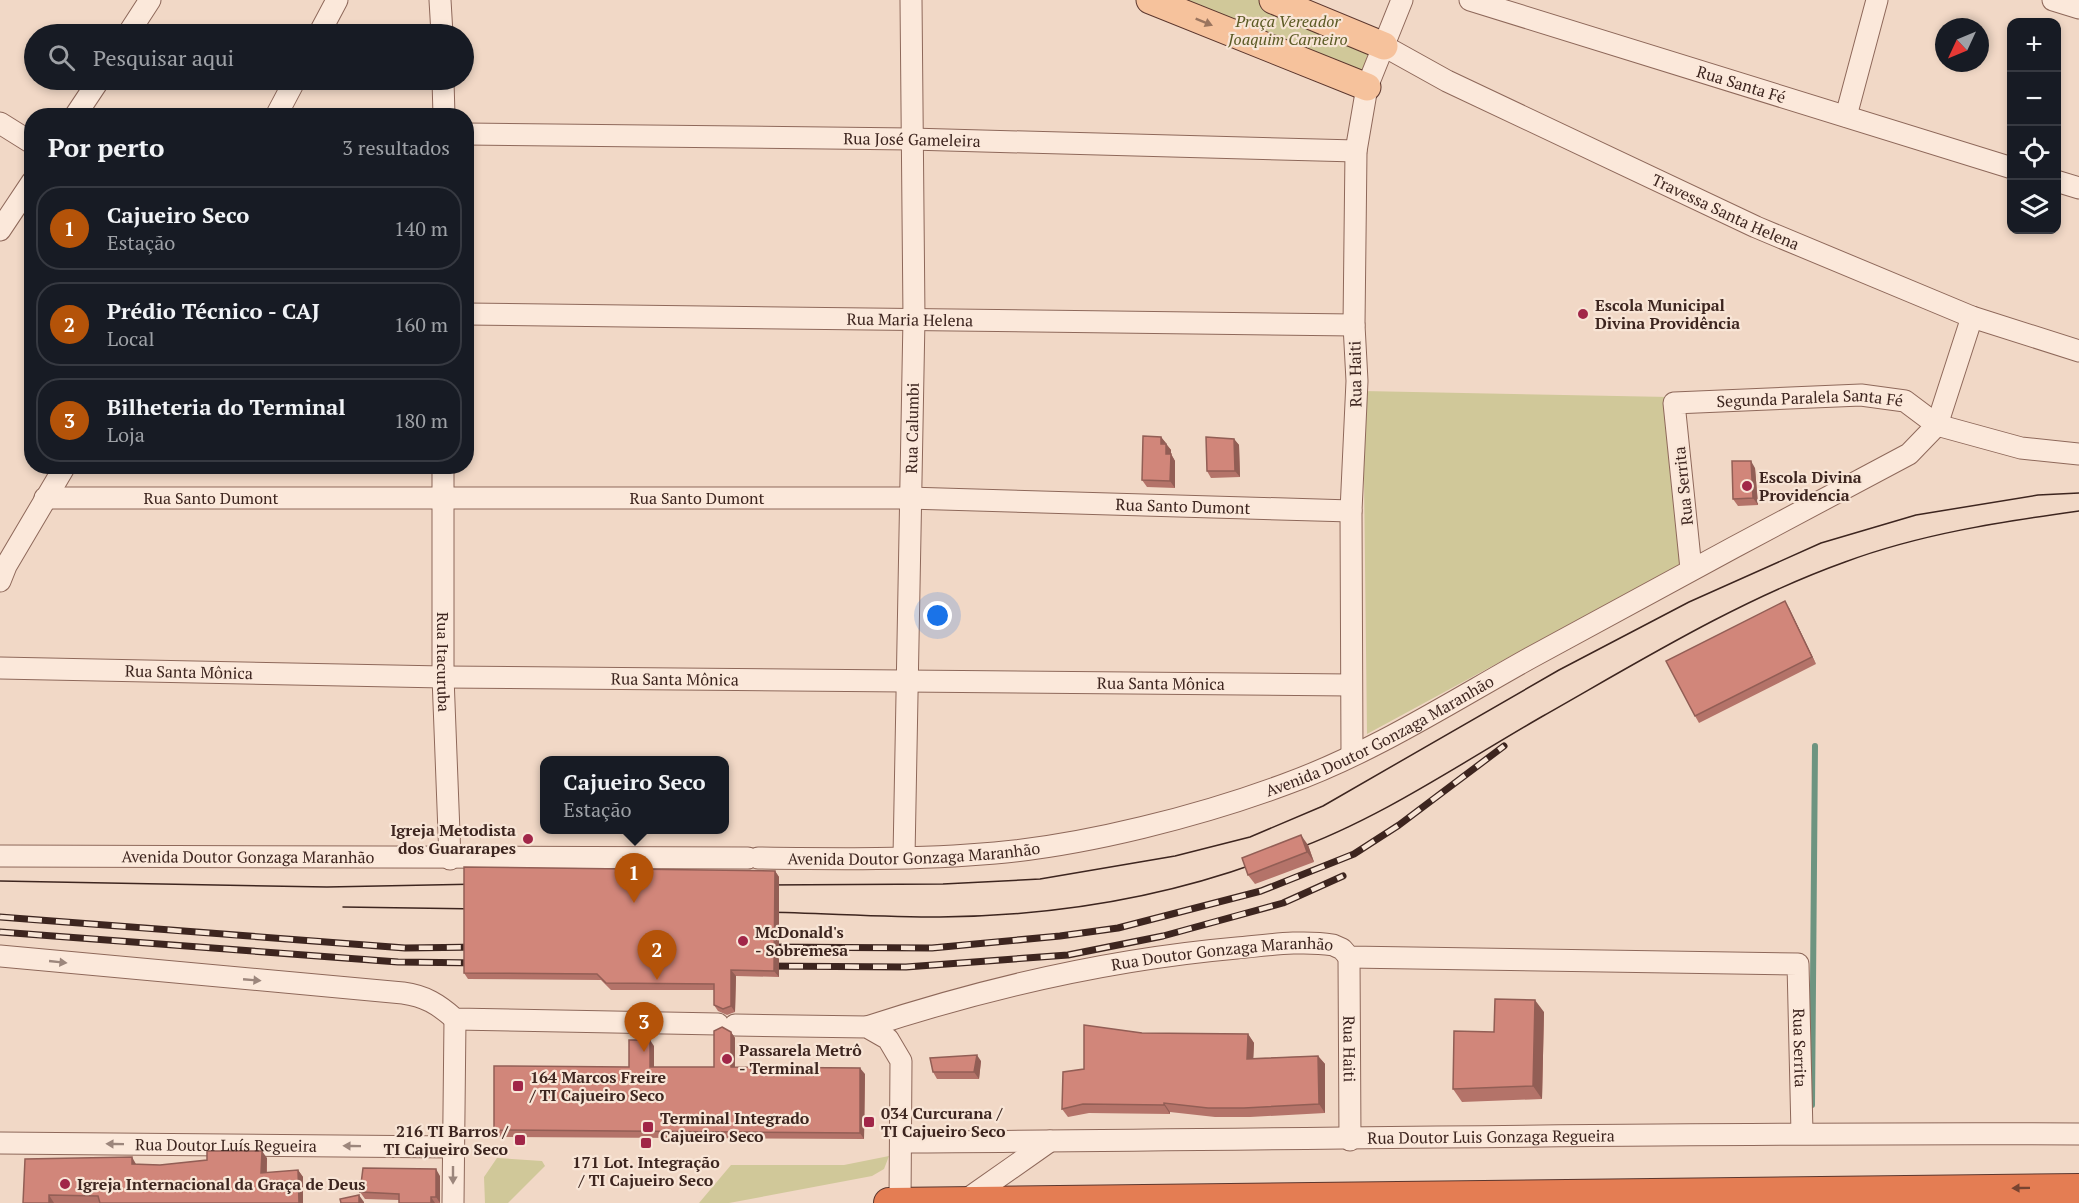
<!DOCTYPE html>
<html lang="pt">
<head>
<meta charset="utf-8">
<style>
  body { margin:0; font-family:"PT Serif",serif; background:#20242c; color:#f1f3f6 }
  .controls { position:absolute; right:18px; top:18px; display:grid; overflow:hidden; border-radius:12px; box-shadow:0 3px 9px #0003 }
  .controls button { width:54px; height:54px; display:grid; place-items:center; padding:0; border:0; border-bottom:2px solid #363941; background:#171b24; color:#f1f3f6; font:30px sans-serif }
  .compass { position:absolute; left:1935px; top:18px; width:54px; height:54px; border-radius:50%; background:#171b24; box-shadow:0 3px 9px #0003; rotate:226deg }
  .you { position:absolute; left:938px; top:616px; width:21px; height:21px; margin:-15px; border:4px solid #fff; border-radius:50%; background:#1a73e8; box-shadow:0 0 0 9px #1a73e833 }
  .badge { display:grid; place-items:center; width:39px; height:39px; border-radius:50%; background:#b45309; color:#fff; font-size:20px; font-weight:700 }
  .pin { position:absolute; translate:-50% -50px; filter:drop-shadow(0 2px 3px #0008) }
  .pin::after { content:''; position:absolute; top:32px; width:21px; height:18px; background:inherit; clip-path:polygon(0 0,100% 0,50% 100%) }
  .popup { position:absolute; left:540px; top:756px; width:189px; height:78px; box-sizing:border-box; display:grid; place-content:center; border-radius:12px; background:#171b24; filter:drop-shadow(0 2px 4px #0005); font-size:20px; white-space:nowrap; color:#9ea1a6 }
  .popup b { font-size:22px; color:#f1f3f6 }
  .popup::after { content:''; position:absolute; left:50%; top:100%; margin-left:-12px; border:12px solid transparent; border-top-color:#171b24 }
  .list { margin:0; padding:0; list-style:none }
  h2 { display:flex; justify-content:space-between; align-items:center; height:78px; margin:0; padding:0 24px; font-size:26px }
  h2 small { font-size:20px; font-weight:400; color:#9ea1a6 }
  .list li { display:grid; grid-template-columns:39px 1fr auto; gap:18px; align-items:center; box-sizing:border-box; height:84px; margin:0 12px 12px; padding:0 12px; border:2px solid #363941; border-radius:24px }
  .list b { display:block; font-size:22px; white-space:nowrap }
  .list p { margin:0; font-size:20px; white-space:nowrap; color:#9ea1a6 }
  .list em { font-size:20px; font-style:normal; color:#9ea1a6 }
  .icon { flex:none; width:33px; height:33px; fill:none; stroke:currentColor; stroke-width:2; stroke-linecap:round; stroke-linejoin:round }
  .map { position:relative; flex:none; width:2079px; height:1203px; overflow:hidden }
  .search { position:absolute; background:#171b24; box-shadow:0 3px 9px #0003; left:24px; top:24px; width:450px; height:66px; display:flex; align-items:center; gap:15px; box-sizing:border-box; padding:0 21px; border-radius:33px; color:#9ea1a6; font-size:22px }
  .panel { position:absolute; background:#171b24; box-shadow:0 3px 9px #0003; left:24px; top:108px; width:450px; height:366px; border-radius:24px }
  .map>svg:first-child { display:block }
</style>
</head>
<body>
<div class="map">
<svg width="2079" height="1203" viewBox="0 0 2079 1203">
  <rect width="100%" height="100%" fill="#f1d8c6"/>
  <path fill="#d0c899" d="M1152 0H1273L1384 46 1367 87Z
    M1363 391 1670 397 1686 561 1367 734Z
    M889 1156 884 1169 872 1176 729 1203H699L731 1165H844Z
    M497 1158 542 1161 545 1166 508 1203H485L484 1177Z"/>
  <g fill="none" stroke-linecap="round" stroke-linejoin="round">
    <path stroke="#6d9480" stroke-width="6" d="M1812 1105 1815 746"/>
    <defs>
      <g id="minor">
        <path d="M440 0 442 34"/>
        <path id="s1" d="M1470 0 2012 168"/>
        <path d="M2053 0 2079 8"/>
        <path d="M128 34 150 0"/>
        <path d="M319 34 337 0"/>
        <path id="s2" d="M1384 46 1447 81 1756 227 1972 317 2079 351"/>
        <path d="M443 80 444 116"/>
        <path d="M75 116 99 80"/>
        <path d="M276 116 295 80"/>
        <path d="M1846 116 1877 0"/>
        <path d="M0 123 32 143"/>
        <path id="s3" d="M466 134 911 139 1356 151"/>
        <path d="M2056 181 2079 188"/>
        <path d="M0 230 32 182"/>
        <path id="s4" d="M466 314 1354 325"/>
        <path id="s5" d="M443 466V677L450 859"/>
        <path id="s6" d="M45 498H908L1351 511"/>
        <path id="s7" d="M1691 569 1674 403 1861 395 1905 401 1937 425 2021 448 2079 454"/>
        <path d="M0 581 6 566 65 466"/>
        <path id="s8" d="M0 668 443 677 1350 685"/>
        <path d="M1352 755 1351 511 1357 381 1354 325 1356 151 1367 87 1402 0"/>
        <path id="s9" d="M0 856 748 858"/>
        <path id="s10" d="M904 857 914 318 911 0"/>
        <path id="s11" d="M758 858C837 859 917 860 995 853 1086 845 1200 816 1286 784 1372 753 1451 702 1530 658 1656 589 1782 521 1909 454L1937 425 1972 317"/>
        <path d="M0 956 403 993C425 996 438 1004 455 1019L718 1024"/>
        <path id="s12" d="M1349 957 1350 1140"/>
        <path d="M735 1025 867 1027 888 1039 901 1061 900 1202"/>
        <path id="s13" d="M867 1027C986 988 1112 959 1237 948 1269 945 1302 940 1333 945L1342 949 1349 957 1798 964 1802 1133"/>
        <path id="s14" d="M901 1142C1294 1140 1686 1132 2079 1134"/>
        <path id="s15" d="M0 1143 453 1147"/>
        <path d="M963 1202 1050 1141"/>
        <path d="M453 1203 455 1019"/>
      </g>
      <path id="major" d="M1150 0 1367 87
        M1273 0 1384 46"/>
      <path id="highway" d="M889 1203 2079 1189"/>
    </defs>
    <use href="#minor" stroke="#8e685a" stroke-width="23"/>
    <use href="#major" stroke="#5c372e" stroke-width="29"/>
    <use href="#highway" stroke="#5c372e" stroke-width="32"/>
    <use href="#minor" stroke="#fbe8da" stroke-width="21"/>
    <use href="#major" stroke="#f6c29c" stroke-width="27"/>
    <use href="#highway" stroke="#e47d53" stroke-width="30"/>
    <path stroke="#3d251f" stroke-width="1.5" d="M1291 851C1380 819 1461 763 1543 716 1640 661 1739 600 1845 562 1920 534 2000 522 2079 511
      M0 881 327 887 481 884
      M763 885 943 884 1040 879 1175 856 1250 837 1323 806 1559 670 1689 602 1821 543 1916 515 2038 495 2079 493
      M343 907 481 909
      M763 912C822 913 881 917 940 917 1048 916 1158 899 1260 862"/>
    <defs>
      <path id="rail" d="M0 917 405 948 482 947
        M0 932 398 962 482 963
        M761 947 932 948 1060 936 1118 928 1261 891 1354 854 1399 825 1504 746
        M761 966 906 967 1068 955 1163 936 1283 903 1343 876"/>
    </defs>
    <use href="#rail" stroke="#3d251f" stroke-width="7"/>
    <use href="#rail" stroke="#f8e5d6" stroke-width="4.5" stroke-dasharray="14" stroke-linecap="butt"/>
  </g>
  <path fill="#b47369" d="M1161 437 1171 450V454L1175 461V488L1147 487 1142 480Z
    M1234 439 1239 445 1240 477 1211 478 1207 471Z
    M1755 468 1758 505 1738 506 1733 499Z
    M1789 608 1816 664 1699 723 1695 716Z
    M1308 845 1314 862 1255 884 1248 875Z
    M775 871 779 877V977L736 976 735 1012 727 1015 718 1011 714 1005V990H611L601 980 468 979 464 973Z
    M1544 1012 1542 1099 1462 1102 1453 1089 1494 1032Z
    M731 1032 735 1038V1068L865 1074 864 1139 498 1137 494 1130 629 1067 654 1046V1067H714Z
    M1142 1033 1248 1034 1254 1043 1253 1058 1318 1056 1325 1064V1113L1250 1117H1215L1170 1112V1114L1089 1113 1068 1117 1062 1109 1084 1069Z
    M981 1061 979 1079H937L933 1072Z
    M267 1158V1173L298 1170 303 1177V1203H23L136 1164 160 1165Z
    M440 1176V1203H399V1200L365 1199 360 1192Z"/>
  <path fill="#925e55" d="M1161 437 1166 443 1161 444Z
    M1234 439 1239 445 1240 477 1235 471Z
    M1166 444 1171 450V461L1166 454Z
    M1171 454 1175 461V488L1170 481Z
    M1751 461 1755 468 1758 505 1753 498Z
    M1785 601 1789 608 1816 664 1812 657Z
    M1301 835 1308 845 1314 862 1307 852Z
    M775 871 779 877V977L774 971Z
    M731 970 736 976 735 1012 731 1006Z
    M1535 1000 1544 1012 1542 1099 1533 1086Z
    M731 1032 735 1038V1074L731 1067Z
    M1248 1034 1254 1043 1253 1068 1247 1059Z
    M650 1040 654 1046V1073L650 1067Z
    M977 1055 981 1061 979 1079 974 1072Z
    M1318 1056 1325 1064V1113L1319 1104Z
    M860 1068 865 1074 864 1139 860 1133Z
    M1164 1103 1170 1112V1114L1164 1105Z
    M262 1151 267 1158 266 1180 261 1173Z
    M132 1157 136 1164H132Z
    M436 1169 440 1176V1203L436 1197Z
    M298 1170 303 1177V1203H299Z
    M49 1195 54 1203H49Z
    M359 1195 364 1202V1203H359Z
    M431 1197 435 1203H431Z"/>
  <path fill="#d1867a" stroke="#925e55" stroke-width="1.5" d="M1143 436 1161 437V444H1166V454H1171L1170 481 1142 480Z
    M1206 437 1234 439 1235 471H1207Z
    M1732 461H1751L1753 498 1733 499Z
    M1785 601 1812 657 1695 716 1666 661Z
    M1301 835 1307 852 1248 875 1242 858Z
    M464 867 775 871 774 971 731 970V1006L723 1009 714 1005V984L606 983 597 974 464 973Z
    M1495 999 1535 1000 1533 1086 1453 1089 1454 1031 1494 1032Z
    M1084 1025 1142 1033 1248 1034 1247 1059 1318 1056 1319 1104 1244 1108H1208L1164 1103V1105L1083 1104 1062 1109 1063 1072 1084 1069Z
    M722 1027 731 1032V1067L860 1068V1133L494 1130V1066L629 1067V1040H650V1067H714V1031Z
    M977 1055 974 1072H933L930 1058Z
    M207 1151H262L261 1173 298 1170 299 1203H100L98 1196 49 1195V1203H23L25 1159 132 1157V1164L160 1165 207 1160Z
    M363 1168 436 1169V1197H431V1203H399V1194L360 1192Z
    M359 1195V1203H341L340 1199Z"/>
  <defs><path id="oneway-solid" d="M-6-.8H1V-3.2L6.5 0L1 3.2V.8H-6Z" transform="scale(1.5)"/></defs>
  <use fill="#9a745e" href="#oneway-solid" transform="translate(1204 22) rotate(22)"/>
  <g fill="#9c867c">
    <use href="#oneway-solid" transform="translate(58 962) rotate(6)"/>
    <use href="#oneway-solid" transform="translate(252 980) rotate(5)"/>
    <use href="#oneway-solid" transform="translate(115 1144) rotate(-179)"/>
    <use href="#oneway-solid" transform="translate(352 1146) rotate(-179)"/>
    <use href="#oneway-solid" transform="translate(453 1175) rotate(90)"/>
  </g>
  <use fill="#774431" href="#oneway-solid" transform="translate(2021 1188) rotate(179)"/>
  <g fill="#a12648" stroke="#f8e5d6" stroke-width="2">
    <circle cx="1583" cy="314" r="6"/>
    <circle cx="1747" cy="486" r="6"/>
    <circle cx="528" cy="839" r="6"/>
    <circle cx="743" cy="941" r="6"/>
    <circle cx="727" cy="1059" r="6"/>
    <rect x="512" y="1080" width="12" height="12" rx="3"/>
    <rect x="863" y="1116" width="12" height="12" rx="3"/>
    <rect x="642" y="1121" width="12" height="12" rx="3"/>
    <rect x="514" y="1134" width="12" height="12" rx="3"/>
    <rect x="640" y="1137" width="12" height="12" rx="3"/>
    <circle cx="65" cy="1184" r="6"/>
  </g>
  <g text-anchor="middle" stroke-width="4.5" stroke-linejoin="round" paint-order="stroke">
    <g font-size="16" font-style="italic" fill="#5b5a24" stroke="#f8e5d6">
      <text x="1288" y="27">Praça Vereador<tspan x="1288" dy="18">Joaquim Carneiro</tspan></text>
    </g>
    <g font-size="16" fill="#3d251f" stroke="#f8e5d6">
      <text dy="6" stroke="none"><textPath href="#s1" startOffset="284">Rua Santa Fé</textPath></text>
      <text dy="6" stroke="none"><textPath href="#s3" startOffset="446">Rua José Gameleira</textPath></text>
      <text dy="6" stroke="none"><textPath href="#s2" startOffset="380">Travessa Santa Helena</textPath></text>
      <text dy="6" stroke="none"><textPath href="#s4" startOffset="444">Rua Maria Helena</textPath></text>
      <text transform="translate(1355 374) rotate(-91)" y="6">Rua Haiti</text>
      <text dy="6" stroke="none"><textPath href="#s7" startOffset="303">Segunda Paralela Santa Fé</textPath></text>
      <text dy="6" stroke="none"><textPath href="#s10" startOffset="429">Rua Calumbi</textPath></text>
      <text transform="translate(1683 486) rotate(-96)" y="6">Rua Serrita</text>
      <text dy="6" stroke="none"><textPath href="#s6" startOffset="166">Rua Santo Dumont</textPath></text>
      <text dy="6" stroke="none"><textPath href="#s6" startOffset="652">Rua Santo Dumont</textPath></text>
      <text dy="6" stroke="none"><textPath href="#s6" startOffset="1138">Rua Santo Dumont</textPath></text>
      <text dy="6" stroke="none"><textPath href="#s5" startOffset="196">Rua Itacuruba</textPath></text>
      <text dy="6" stroke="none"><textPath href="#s8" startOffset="189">Rua Santa Mônica</textPath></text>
      <text dy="6" stroke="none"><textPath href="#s8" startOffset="675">Rua Santa Mônica</textPath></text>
      <text dy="6" stroke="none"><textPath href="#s8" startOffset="1161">Rua Santa Mônica</textPath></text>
      <text dy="6" stroke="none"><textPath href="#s11" startOffset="642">Avenida Doutor Gonzaga Maranhão</textPath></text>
      <text dy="6" stroke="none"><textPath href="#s11" startOffset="156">Avenida Doutor Gonzaga Maranhão</textPath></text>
      <text dy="6" stroke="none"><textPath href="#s9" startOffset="248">Avenida Doutor Gonzaga Maranhão</textPath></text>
      <text dy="6" stroke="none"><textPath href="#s13" startOffset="364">Rua Doutor Gonzaga Maranhão</textPath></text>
      <text dy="6" stroke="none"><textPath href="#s12" startOffset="92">Rua Haiti</textPath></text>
      <text dy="6" stroke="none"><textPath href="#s13" startOffset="1029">Rua Serrita</textPath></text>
      <text dy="6" stroke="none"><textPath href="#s14" startOffset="590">Rua Doutor Luis Gonzaga Regueira</textPath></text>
      <text dy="6" stroke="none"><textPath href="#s15" startOffset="226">Rua Doutor Luís Regueira</textPath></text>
    </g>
    <g font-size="16" font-weight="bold" fill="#3d251f" stroke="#f8e5d6" text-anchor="start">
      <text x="1595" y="311">Escola Municipal<tspan x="1595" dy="18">Divina Providência</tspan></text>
      <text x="1759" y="483">Escola Divina<tspan x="1759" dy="18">Providencia</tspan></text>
      <text x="516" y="836" text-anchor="end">Igreja Metodista<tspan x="516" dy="18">dos Guararapes</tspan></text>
      <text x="755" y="938">McDonald's<tspan x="755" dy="18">- Sobremesa</tspan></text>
      <text x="739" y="1056">Passarela Metrô<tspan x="739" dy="18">- Terminal</tspan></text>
      <text x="530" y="1083">164 Marcos Freire<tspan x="530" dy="18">/ TI Cajueiro Seco</tspan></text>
      <text x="881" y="1119">034 Curcurana /<tspan x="881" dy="18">TI Cajueiro Seco</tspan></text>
      <text x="660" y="1124">Terminal Integrado<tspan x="660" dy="18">Cajueiro Seco</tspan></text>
      <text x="508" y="1137" text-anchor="end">216 TI Barros /<tspan x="508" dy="18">TI Cajueiro Seco</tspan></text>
      <text x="646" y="1168" text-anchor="middle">171 Lot. Integração<tspan x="646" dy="18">/ TI Cajueiro Seco</tspan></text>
      <text x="77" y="1190">Igreja Internacional da Graça de Deus</text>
    </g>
  </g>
</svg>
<div class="controls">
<button>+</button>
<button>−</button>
<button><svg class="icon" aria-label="locate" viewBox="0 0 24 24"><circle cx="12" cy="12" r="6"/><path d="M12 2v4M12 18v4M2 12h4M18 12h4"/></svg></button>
<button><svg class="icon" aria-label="layers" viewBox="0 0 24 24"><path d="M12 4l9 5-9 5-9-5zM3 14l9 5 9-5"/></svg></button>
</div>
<svg class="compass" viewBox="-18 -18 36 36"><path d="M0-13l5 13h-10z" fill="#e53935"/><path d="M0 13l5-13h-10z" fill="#9ea1a6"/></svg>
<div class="you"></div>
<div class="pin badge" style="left:634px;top:903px">1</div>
<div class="popup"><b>Cajueiro Seco</b>Estação</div>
<div class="pin badge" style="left:657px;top:980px">2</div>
<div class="pin badge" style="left:644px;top:1052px">3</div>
<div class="search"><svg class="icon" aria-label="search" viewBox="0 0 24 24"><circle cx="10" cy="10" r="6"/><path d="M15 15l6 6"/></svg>Pesquisar aqui</div>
<section class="panel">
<h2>Por perto<small>3 resultados</small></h2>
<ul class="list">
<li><span class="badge">1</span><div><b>Cajueiro Seco</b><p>Estação</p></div><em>140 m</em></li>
<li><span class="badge">2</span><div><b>Prédio Técnico - CAJ</b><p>Local</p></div><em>160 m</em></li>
<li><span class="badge">3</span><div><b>Bilheteria do Terminal</b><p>Loja</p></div><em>180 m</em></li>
</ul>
</section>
</div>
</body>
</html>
